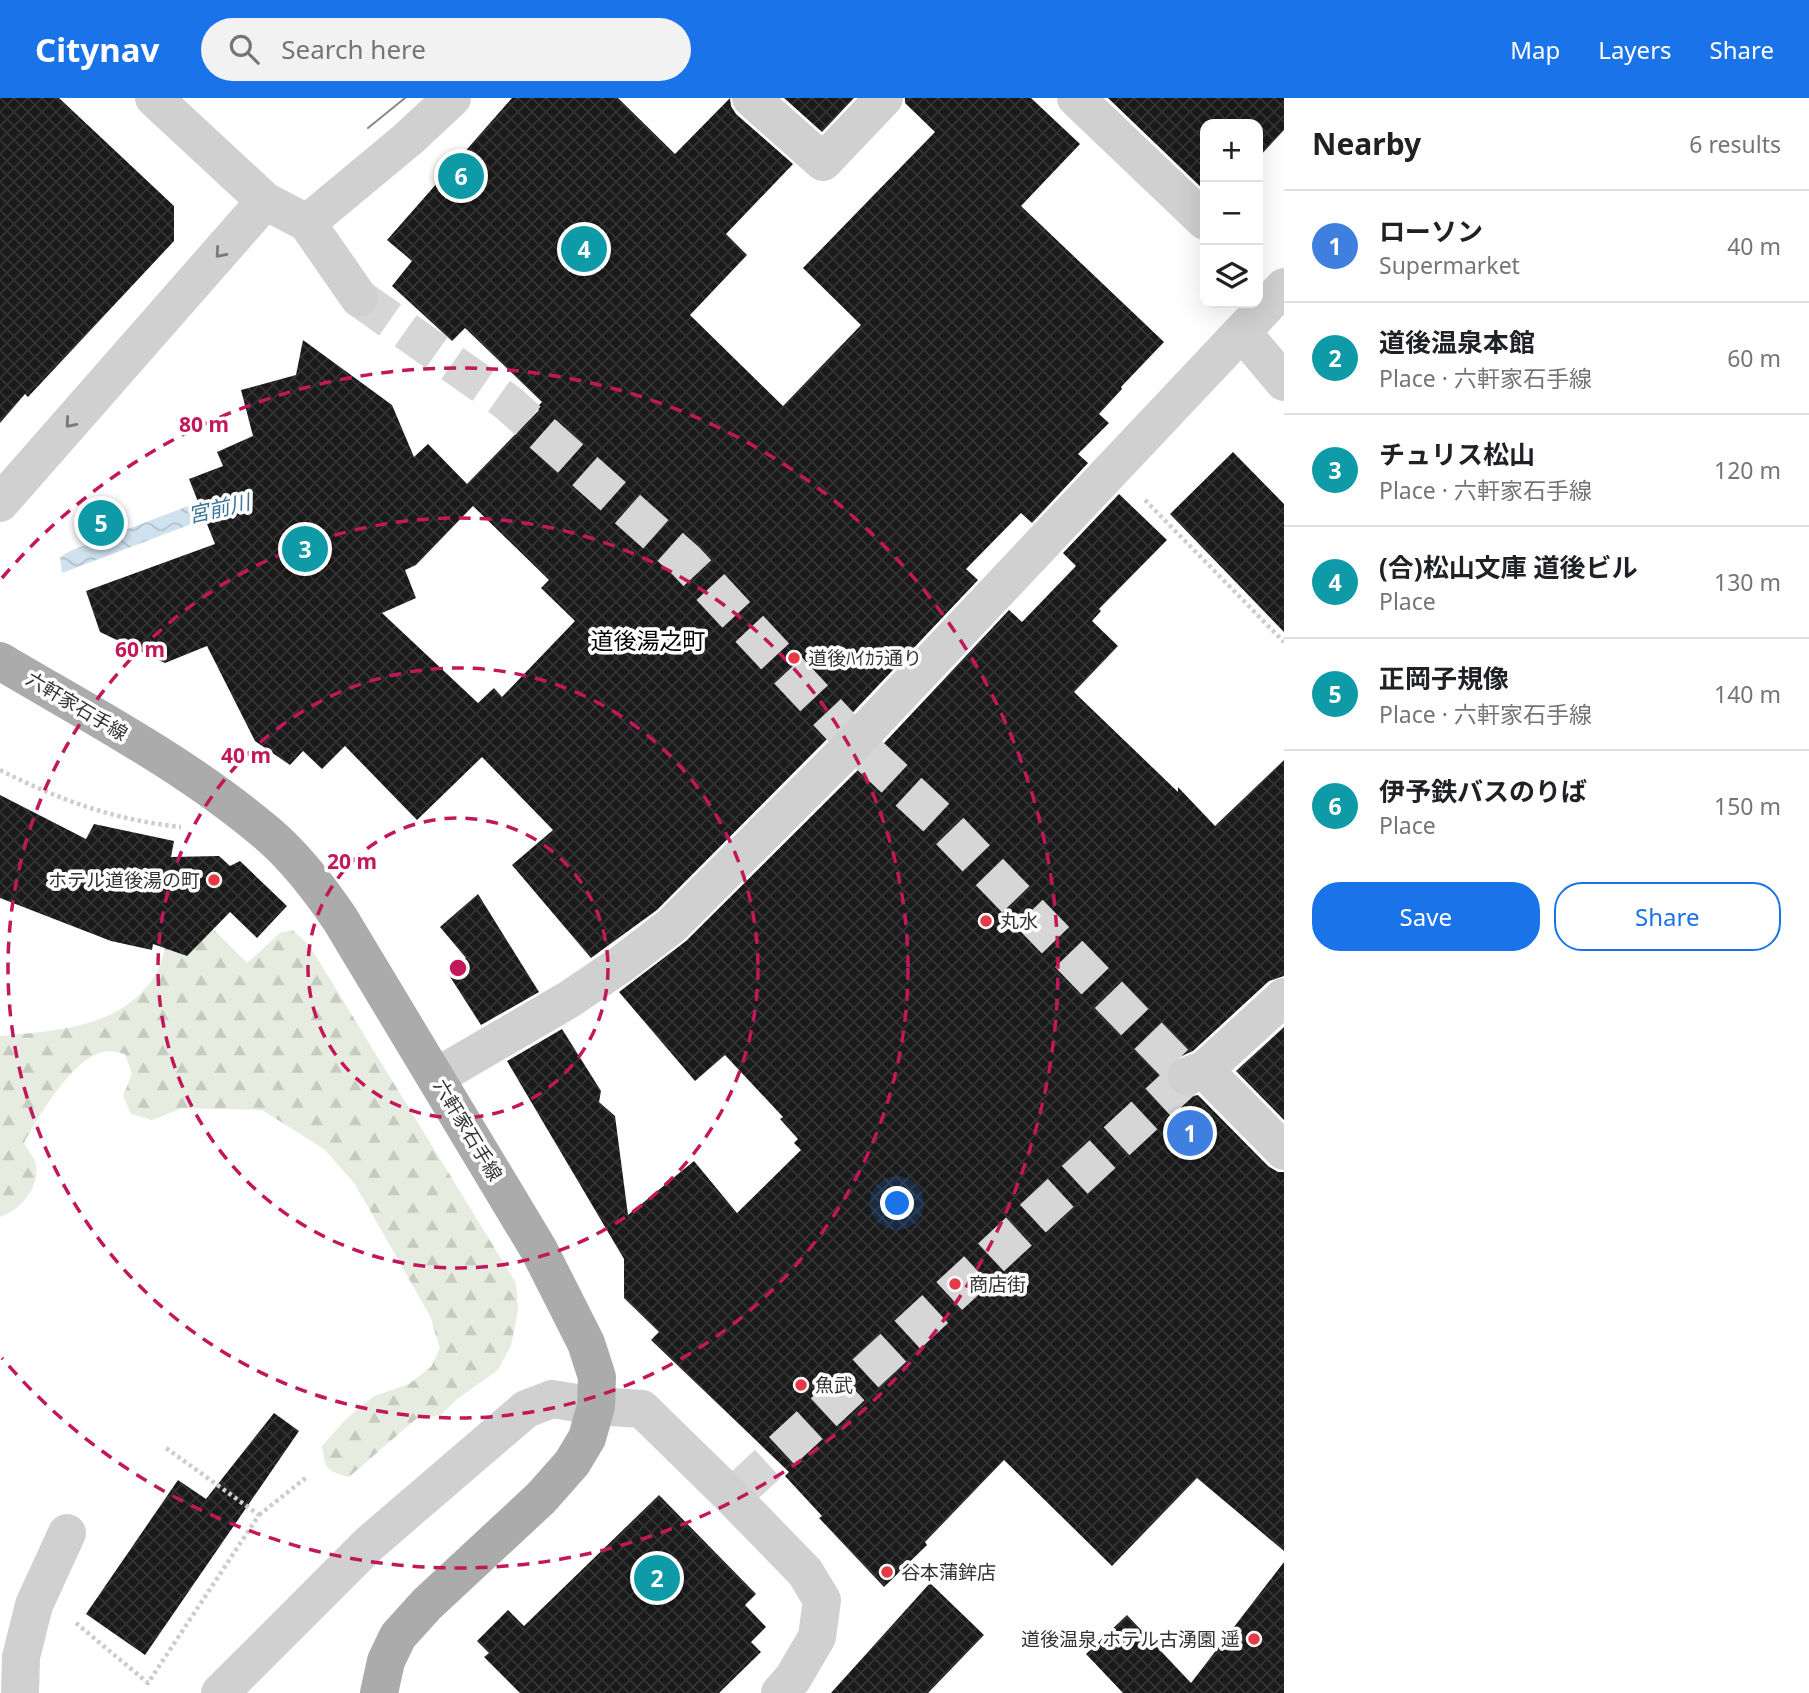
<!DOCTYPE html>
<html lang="en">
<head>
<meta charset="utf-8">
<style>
  body { margin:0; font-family:"Noto Sans","Noto Sans JP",sans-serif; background:#f2f2f2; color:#202124 }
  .controls { position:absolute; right:21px; top:21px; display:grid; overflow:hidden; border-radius:14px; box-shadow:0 7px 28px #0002 }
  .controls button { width:63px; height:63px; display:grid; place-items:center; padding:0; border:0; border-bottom:2px solid #e0e0e0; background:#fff; color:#202124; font:35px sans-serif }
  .you { position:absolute; left:898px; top:1106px; width:24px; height:24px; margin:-18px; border:5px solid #fff; border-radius:50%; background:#1a73e8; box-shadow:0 0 0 10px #1a73e833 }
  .badge { display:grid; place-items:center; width:46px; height:46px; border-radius:50%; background:#1a73e8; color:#fff; font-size:23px; font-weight:700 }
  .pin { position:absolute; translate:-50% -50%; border:4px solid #fff; box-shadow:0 2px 7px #0006 }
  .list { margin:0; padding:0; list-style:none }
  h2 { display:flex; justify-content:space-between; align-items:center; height:91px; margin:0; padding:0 28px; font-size:30px }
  h2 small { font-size:23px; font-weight:400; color:#757577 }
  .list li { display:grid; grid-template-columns:46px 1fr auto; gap:21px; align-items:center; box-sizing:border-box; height:112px; padding:0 28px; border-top:2px solid #e0e0e0 }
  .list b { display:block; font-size:26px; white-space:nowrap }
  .list p { margin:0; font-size:23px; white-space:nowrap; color:#757577 }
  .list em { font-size:23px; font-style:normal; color:#757577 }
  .actions { display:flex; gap:14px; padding:21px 28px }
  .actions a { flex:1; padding:16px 0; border:2px solid #1a73e8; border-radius:28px; text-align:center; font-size:24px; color:#1a73e8 }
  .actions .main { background:#1a73e8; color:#fff }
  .icon { flex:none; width:38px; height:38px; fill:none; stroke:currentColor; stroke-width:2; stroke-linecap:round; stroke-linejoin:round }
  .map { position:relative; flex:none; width:1284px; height:1595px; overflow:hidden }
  header { display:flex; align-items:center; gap:42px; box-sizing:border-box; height:98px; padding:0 35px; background:#1a73e8; color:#fff }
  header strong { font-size:33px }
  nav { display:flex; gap:38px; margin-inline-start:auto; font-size:24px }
  .search { width:490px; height:63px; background:#f2f2f2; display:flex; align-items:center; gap:18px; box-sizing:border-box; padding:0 24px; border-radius:38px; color:#757577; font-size:26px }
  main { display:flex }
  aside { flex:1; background:#fff }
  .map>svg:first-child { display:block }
</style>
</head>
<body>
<header>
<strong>Citynav</strong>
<div class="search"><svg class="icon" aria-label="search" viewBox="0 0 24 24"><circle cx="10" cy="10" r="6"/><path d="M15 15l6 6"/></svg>Search here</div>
<nav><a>Map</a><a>Layers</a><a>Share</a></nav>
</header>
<main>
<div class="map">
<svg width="1284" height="1595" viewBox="0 0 1284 1595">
  <defs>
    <pattern id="forest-firs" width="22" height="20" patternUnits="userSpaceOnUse" patternTransform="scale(1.75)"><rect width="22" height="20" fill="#e6ecdf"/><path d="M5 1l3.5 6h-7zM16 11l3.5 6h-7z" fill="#c6cbc0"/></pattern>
    <pattern id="water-waves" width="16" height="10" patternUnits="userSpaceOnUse" patternTransform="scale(1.75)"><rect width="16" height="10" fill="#cfe2ee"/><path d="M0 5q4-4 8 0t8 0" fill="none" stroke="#b2c2cd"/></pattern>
    <pattern id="building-cross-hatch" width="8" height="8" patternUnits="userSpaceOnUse" patternTransform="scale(1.75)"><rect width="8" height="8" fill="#1a1a1a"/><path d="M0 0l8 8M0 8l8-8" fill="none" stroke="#333"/></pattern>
  </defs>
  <rect width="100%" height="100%" fill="#fff"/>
  <path fill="url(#forest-firs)" d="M171 828 214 832 247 865 280 835 292 832 309 847 516 1185 518 1212 511 1248 498 1272 457 1301 441 1317 416 1321 349 1379C326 1373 325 1371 322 1348L345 1322 374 1298 409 1286 431 1269 440 1250 430 1218 355 1086 324 1051 262 1012 182 1010 152 1022 131 1016 123 998 132 976 125 956C119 955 109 952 103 954 72 961 38 1019 24 1045 27 1051 34 1059 36 1066 40 1089 20 1113 0 1119V938C55 933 121 930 154 879 163 865 166 844 171 828Z"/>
  <path fill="url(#water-waves)" d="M196 405H228L226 421 202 422 62 475 60 459 70 453Z"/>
  <path fill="url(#building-cross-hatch)" fill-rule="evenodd" d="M0 0H59L174 108V143L28 299 25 296 0 325Z
    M512 0H618L675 56 730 0 731 8 736 16 793 66 726 136 747 157 690 217 783 308 861 227 803 170 935 34 905 5V0H1031L1080 46 1021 108 1164 244 1121 289 1122 291 1099 316 1109 325 1078 356 1088 365 1032 425 1021 415 966 471 978 482 839 629 657 812 591 860 512 767 553 732 482 659 417 722 345 648 322 671 303 653 290 667 255 643 207 548 165 565 100 534 86 493 215 446 189 381 223 368 217 354 253 338 241 292 296 277 303 242 392 307 414 359 428 346 467 386 539 312 537 309 542 304 465 230 452 243 392 188 412 163 387 142ZM473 408 549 482 541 490 575 523 502 599 494 590 478 605 382 515 416 500 405 472 416 467Z
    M784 0H854L822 34Z
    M1108 0H1284V32L1258 60V26H1205V93Z
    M1233 354 1284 406V534L1170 416Z
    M1119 396 1167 442 1099 511 1101 513 1092 523 1118 548 1074 594 1178 694V689L1215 728 1284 662V878L1269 883 1193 953 1171 963 1165 975 1167 986 1173 995 1184 1000 1198 997 1268 1068 1278 1074H1284V1453L1197 1380 1112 1468 1004 1362 925 1444 927 1447 884 1489 819 1420 822 1418 785 1378 789 1374 651 1242 659 1234 624 1200V1161L507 963 562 931 601 993 599 1004 615 1018 628 1117 694 1063 737 1115 801 1052 794 1045 798 1041 780 1021 783 1019 725 957 695 983 619 894 686 843 871 659 1009 512 1022 524 1076 468 1063 455Z
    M0 697 86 741 94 726 174 743 171 759 219 758 230 768 240 763 287 808 257 840 230 814 187 858 153 846 152 852 111 843 0 800Z
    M478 796 539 894 481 927 447 874 466 860 440 829Z
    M1284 929V1022L1236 973Z
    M274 1315 299 1333 145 1557 86 1516 178 1382 206 1401Z
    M659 1397 756 1496 745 1507 766 1529 751 1544 761 1554 719 1595H520L484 1559 489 1555 477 1543 508 1512 524 1528Z
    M1284 1464V1595H1123L1086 1556 1127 1517 1191 1585Z
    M930 1485 984 1537 928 1595H831Z"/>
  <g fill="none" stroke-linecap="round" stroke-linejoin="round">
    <path stroke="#d6d6d6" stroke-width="38" stroke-dasharray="38 19" stroke-linecap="butt" d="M359 200 507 304 686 463 855 644 941 724 1187 978 732 1399"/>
    <path stroke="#cdcdcd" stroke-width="4.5" stroke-dasharray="3.5 3.5" stroke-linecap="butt" d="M1145 402 1284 544
      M0 672C59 702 115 722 181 729
      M259 1417 308 1378
      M76 1525 148 1585 259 1417 166 1350"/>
    <path stroke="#d0d0d0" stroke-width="38" d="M154 0 265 103 307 125 359 200
      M751 0 823 64 884 0
      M1076 0 1205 123
      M307 125 408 41 452 0
      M1242 234 1284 284
      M0 405 265 103
      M1204 972 1284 1053
      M1187 978 1204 972 1284 899
      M436 979 568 902 620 867 671 828 855 644 1284 189
      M20 1595 21 1559 34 1507 67 1435
      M220 1595 370 1445 526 1311 552 1301 596 1308 642 1311 732 1399 805 1474 822 1502 817 1539 793 1580 780 1595"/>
    <path stroke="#ababab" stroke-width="38" d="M0 563C91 617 187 667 268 736 296 760 319 790 340 821L539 1152 586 1245 597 1279 596 1308 587 1340 572 1365 541 1400 427 1506 398 1538 386 1563 379 1595"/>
    <path stroke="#888" stroke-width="2" d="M368 30 405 0"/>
  </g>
  <defs><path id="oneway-chevron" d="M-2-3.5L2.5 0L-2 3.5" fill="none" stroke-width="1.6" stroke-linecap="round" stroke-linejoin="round" transform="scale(1.75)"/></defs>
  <g stroke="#7a7a7a">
    <use href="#oneway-chevron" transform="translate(220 155) rotate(131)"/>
    <use href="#oneway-chevron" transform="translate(70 325) rotate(131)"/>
  </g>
  <g fill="none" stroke="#c2185b" stroke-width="3.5" stroke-dasharray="12 9">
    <circle cx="458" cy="870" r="150"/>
    <circle cx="458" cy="870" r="300"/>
    <circle cx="458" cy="870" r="450"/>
    <path d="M2 480A600 600 0 1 1 2 1260"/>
  </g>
  <g fill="#e63946" stroke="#fff" stroke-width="2.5">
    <circle cx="794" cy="560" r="7"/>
    <circle cx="214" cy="782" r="7"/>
    <circle cx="986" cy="823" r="7"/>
    <circle cx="955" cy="1186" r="7"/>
    <circle cx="801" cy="1287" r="7"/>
    <circle cx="887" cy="1474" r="7"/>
    <circle cx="1254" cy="1541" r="7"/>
  </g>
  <g text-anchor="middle" stroke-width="7" stroke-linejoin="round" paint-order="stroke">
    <g font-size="19" fill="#333" stroke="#fff" text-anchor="start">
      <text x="808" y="567">道後ﾊｲｶﾗ通り</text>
      <text x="200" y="789" text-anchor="end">ホテル道後湯の町</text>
      <text x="1000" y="830">丸水</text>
      <text x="969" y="1193">商店街</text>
      <text x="815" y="1294">魚武</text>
      <text x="901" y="1481">谷本蒲鉾店</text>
      <text x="1240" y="1548" text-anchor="end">道後温泉 ホテル古湧園 遥</text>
    </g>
    <g font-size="19" fill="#333" stroke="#fff">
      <text transform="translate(77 608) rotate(31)" y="7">六軒家石手線</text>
      <text transform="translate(468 1032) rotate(59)" y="7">六軒家石手線</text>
    </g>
    <g font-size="21" font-style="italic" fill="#3f7597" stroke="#fff">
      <text transform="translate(219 411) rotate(-13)" y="7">宮前川</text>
    </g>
    <g font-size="23" fill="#000" stroke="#fff">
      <text x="648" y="551">道後湯之町</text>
    </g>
  </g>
  <circle cx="458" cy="870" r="10" fill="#c2185b" stroke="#fff" stroke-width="3.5"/>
  <g font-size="21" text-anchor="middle" font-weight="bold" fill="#c2185b" stroke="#fff" stroke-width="7" stroke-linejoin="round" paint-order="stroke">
    <text x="204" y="334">80 m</text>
    <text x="140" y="559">60 m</text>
    <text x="246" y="665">40 m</text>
    <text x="352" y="771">20 m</text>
  </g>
</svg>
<div class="controls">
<button>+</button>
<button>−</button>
<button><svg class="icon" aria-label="layers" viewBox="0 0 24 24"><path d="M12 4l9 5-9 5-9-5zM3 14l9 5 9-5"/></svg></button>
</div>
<div class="you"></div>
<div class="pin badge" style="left:1190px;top:1035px;background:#3f7fe0">1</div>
<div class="pin badge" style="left:657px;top:1480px;background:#0f9aa8">2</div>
<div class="pin badge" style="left:305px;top:451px;background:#0f9aa8">3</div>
<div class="pin badge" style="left:584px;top:151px;background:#0f9aa8">4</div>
<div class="pin badge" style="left:101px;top:425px;background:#0f9aa8">5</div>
<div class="pin badge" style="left:461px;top:78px;background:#0f9aa8">6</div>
</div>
<aside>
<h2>Nearby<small>6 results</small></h2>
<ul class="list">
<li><span class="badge" style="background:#3f7fe0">1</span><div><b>ローソン</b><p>Supermarket</p></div><em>40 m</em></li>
<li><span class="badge" style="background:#0f9aa8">2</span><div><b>道後温泉本館</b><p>Place · 六軒家石手線</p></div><em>60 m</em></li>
<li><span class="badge" style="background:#0f9aa8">3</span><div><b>チュリス松山</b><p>Place · 六軒家石手線</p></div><em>120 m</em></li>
<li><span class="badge" style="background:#0f9aa8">4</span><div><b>(合)松山文庫 道後ビル</b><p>Place</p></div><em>130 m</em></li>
<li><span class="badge" style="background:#0f9aa8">5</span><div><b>正岡子規像</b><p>Place · 六軒家石手線</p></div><em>140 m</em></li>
<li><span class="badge" style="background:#0f9aa8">6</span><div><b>伊予鉄バスのりば</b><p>Place</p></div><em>150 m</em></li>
</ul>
<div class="actions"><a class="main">Save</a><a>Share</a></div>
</aside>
</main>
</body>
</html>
